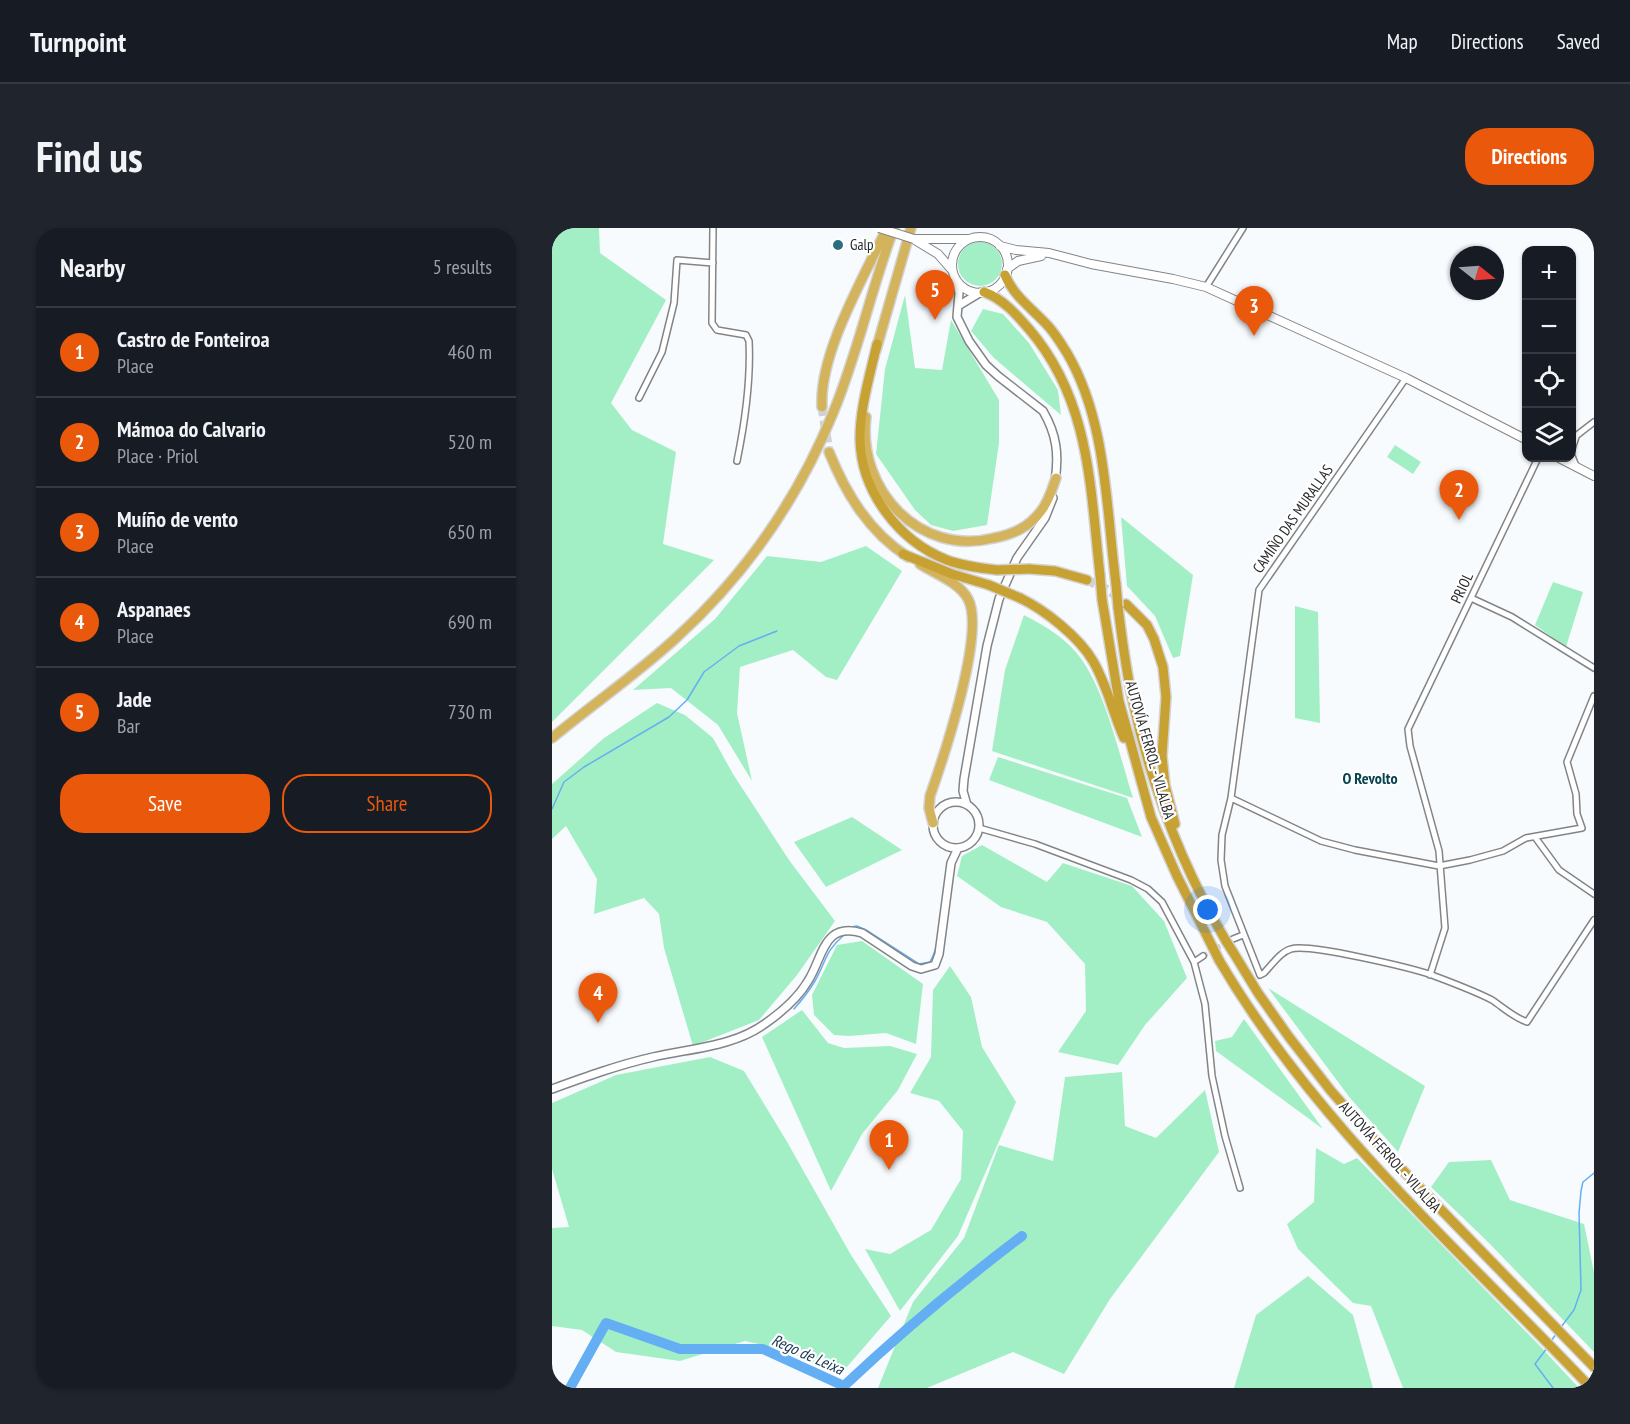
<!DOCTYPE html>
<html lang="en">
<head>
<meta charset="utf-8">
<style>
  body { margin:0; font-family:"PT Sans Narrow",sans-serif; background:#20242c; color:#f1f3f6 }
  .controls { position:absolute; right:18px; top:18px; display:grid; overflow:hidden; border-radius:12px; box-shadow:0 2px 4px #0004 }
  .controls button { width:54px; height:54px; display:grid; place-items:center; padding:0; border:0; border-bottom:2px solid #363941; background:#171b24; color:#f1f3f6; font:30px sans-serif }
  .compass { position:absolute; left:898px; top:18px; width:54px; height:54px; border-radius:50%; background:#171b24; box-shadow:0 2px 4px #0004; rotate:107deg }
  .you { position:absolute; left:656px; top:682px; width:21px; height:21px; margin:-15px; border:4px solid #fff; border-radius:50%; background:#1a73e8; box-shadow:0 0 0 9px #1a73e833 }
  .badge { display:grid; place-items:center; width:39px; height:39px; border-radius:50%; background:#ea580c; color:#fff; font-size:20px; font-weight:700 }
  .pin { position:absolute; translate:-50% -50px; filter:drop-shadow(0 2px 3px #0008) }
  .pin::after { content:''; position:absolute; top:32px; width:21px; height:18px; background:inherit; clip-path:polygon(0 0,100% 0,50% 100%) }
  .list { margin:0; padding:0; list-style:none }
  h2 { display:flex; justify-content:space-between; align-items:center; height:78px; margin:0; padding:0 24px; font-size:26px }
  h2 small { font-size:20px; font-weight:400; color:#9ea1a6 }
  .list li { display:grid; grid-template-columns:39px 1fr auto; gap:18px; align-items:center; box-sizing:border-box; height:90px; padding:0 24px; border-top:2px solid #363941 }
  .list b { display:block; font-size:22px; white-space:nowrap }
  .list p { margin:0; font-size:20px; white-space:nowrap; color:#9ea1a6 }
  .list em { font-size:20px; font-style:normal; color:#9ea1a6 }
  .actions { display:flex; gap:12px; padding:18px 24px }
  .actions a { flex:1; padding:14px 0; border:2px solid #ea580c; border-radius:24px; text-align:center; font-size:21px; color:#ea580c }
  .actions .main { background:#ea580c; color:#fff }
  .icon { flex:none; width:33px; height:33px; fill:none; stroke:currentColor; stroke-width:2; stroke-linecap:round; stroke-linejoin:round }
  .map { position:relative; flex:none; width:1042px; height:1160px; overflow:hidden; border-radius:24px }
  header { display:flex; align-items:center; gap:36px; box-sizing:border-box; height:84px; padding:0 30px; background:#171b24; border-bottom:2px solid #363941 }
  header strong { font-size:28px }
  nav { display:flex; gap:33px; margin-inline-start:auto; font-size:21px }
  .intro { display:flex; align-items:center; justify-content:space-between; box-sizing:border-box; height:144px; padding:0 36px }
  h1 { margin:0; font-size:42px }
  .button { padding:15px 27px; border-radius:24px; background:#ea580c; color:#fff; font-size:21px; font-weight:700 }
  main { display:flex; gap:36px; padding:0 36px }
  aside { flex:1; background:#171b24; border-radius:24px; box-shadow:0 2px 4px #0004 }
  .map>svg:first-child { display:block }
</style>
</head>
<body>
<header>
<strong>Turnpoint</strong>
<nav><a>Map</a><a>Directions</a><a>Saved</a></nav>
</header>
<div class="intro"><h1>Find us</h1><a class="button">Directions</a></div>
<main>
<aside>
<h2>Nearby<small>5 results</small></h2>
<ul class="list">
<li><span class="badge">1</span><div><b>Castro de Fonteiroa</b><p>Place</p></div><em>460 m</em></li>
<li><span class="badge">2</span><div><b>Mámoa do Calvario</b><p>Place · Priol</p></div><em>520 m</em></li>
<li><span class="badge">3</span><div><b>Muíño de vento</b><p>Place</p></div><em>650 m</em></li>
<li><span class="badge">4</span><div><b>Aspanaes</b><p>Place</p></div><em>690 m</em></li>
<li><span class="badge">5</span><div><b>Jade</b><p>Bar</p></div><em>730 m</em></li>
</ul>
<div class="actions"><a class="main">Save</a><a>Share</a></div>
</aside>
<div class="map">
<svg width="1042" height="1160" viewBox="0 0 1042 1160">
  <rect width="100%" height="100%" fill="#f8fbfe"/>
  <path fill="#a3efc5" d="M0 0H47L48 25 114 72 59 175 80 202 124 224 111 316 162 332 0 494Z
    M406 36a22 22 0 1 1 44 0a22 22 0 1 1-44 0Z
    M353 67 363 140 390 142 399 92 447 172V215L435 297 401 303 379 297 363 282 324 226 333 141Z
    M431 81 451 86 477 115 506 162 509 187 442 130 419 103Z
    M843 217 869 234 861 246 835 229Z
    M569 289 641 347 628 428 621 430 603 388 575 358Z
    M314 318 350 343 285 452 274 449 241 422 188 439 185 485 200 553 166 497 119 460 81 462 163 391 215 328 269 334Z
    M1001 354 1031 364 1014 419 983 397Z
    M743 378 766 384 768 495 743 490Z
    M472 387C493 398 516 411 530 432 554 466 568 529 581 570L440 523 453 442Z
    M105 475 133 487 161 510 181 546 237 632 283 693 245 747 207 792 141 818 112 720 107 686 92 670 42 686 45 651 14 598 0 611V556L52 510Z
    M446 529 575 570 590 609 437 552Z
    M300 589 350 622 274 659 242 614Z
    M430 617 495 654 511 635 580 658 612 693 635 750 593 797 566 837 506 824 534 783 533 736 495 694 449 679 405 648 410 628Z
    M310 713 371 756 364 816 334 805 297 808 282 807 262 787 260 767 285 717Z
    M398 738 419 769 430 819 464 874 406 1008 348 1083 313 1021 338 1026 379 1002 409 951 411 903 387 873 358 865 379 829 381 762Z
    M716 760 873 858 846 924 798 870Z
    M250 782 276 815 292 820 338 818 365 826 346 862 310 906 279 963 210 809Z
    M692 791 771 901 664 823 663 813 680 809Z
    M158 829 192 843 234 912 299 1027 339 1088 288 1147 233 1122 193 1113 128 1133 64 1124 30 1102 0 1098V1000L17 999 0 941V875L64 847Z
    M570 844 573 898 604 910 653 862 667 924 558 1071 512 1146 461 1124 375 1160H326L361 1074 412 1010 447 917 501 933 513 849Z
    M764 920 792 936 805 930 987 1117 1027 1160H851L819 1078 801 1075 746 1021 735 996 762 974Z
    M939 932 958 972 1032 996 1042 1044V1124L937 1015 879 959 897 934Z
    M756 1048 801 1087 821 1160H682L704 1087Z"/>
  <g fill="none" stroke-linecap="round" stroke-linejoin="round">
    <path stroke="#64aff3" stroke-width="1.5" d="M0 581 12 554 32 539 117 489 135 472 152 444 187 418 225 403
      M292 700 305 698 314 702 367 736 378 734C390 714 391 670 394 646
      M242 781C250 772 257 763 263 753 274 734 273 723 291 708
      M1009 1099 1022 1082 1029 1062 1027 985 1029 963 1031 954 1042 945
      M999 1113 1005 1105
      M995 1120 983 1136 1001 1160"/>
    <path stroke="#64aff3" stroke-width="10" d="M18 1160 54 1095 128 1121H211L292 1158C348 1105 408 1055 470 1008"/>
    <path stroke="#cfd1d4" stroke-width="5" stroke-dasharray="5 2.5" stroke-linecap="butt" d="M651 728 677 713"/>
    <path stroke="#cfd1d4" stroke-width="9" stroke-dasharray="9 4.5" stroke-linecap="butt" d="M270 179 277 224"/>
    <path stroke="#cfd1d4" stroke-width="9" stroke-dasharray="9 4.5" stroke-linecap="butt" d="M535 352 556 362 568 371"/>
    <defs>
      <path id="minor" d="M161 0 160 95 165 102 194 107 197 113C199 153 193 194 185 233
        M654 59 691 0
        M854 150 707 362 679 570 670 607 669 632 673 658 708 747 712 745C720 737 728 724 739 721 756 715 859 740 880 747 898 754 923 763 940 772 952 780 961 789 975 794L1042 692
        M87 170 110 124 122 75 125 32 161 35
        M1020 211 1042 194
        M1020 221 1024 209
        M1020 228 1024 238
        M919 370 960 389 1042 440
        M679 570 769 613 803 622 887 638 918 632 951 623 974 610 1030 600 1025 586 1024 566 1015 534 1042 468
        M427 600 483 616 579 652 596 661 610 674 642 734 653 776 660 848 673 908 688 960
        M983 609 1007 642 1042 666
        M681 711 691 707
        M642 734 651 728
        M878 747 893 700 887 623 858 518 856 501 986 230"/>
      <path id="tertiary" d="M404 52 407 65 405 89 417 113 434 137 446 148 491 183C505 207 507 227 503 253
        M406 78 429 64
        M381 597a23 23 0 1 1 46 0a23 23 0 1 1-46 0Z
        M415 577 411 563 412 551 435 418 447 371 465 330 493 290 501 270
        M0 861C33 849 66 837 101 829 140 820 181 819 214 795 231 783 246 770 256 753 271 730 271 693 310 705L360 738 369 741 383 737 387 726 399 635 406 620"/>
      <path id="secondary" d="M400 37a28 28 0 1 1 56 0a28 28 0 1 1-56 0Z
        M362 11H415
        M363 12 386 26 400 42
        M448 18 464 22 497 25 539 36 621 51 654 59 854 150 975 212
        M455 41 466 33 489 28
        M1007 230 1042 248"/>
      <path id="trunk" d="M324 122 359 0
        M270 179C267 125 312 49 335 0
        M314 189C305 262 368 329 442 310 462 306 477 299 489 283 497 273 500 261 504 250
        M277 224C294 266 317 304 356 329
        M368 336C383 346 407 354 416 371 434 404 391 531 378 568L377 580 381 595
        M0 510C41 476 85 446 124 410 192 348 246 271 281 185 306 125 319 61 342 0"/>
      <path id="motorway" d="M453 47C462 69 482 82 497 99 504 107 510 117 515 125 555 193 554 280 564 356
        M432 64C451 71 464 86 477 101 538 172 538 258 548 347
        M325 116C318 147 308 179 308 211 309 264 347 313 395 332 411 338 428 340 445 342
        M351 326 400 346 437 357
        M477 341 503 343 535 352
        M468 370C493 382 527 409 541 433 555 457 561 485 572 510
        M550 371 567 473 599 589 625 648 661 720
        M574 376 595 397 602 411 611 439 614 469 610 528 613 557 623 596
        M566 379C570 411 574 443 581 474 599 557 631 640 674 713
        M681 724 706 765 737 809 779 863 832 923 1042 1139
        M667 732C763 896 909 1023 1039 1160"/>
    </defs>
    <use href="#minor" stroke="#828587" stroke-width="8"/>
    <use href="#tertiary" stroke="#828587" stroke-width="10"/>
    <use href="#secondary" stroke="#828587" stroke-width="10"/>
    <use href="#trunk" stroke="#d4d4d5" stroke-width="12"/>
    <use href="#motorway" stroke="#d4d4d5" stroke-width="12"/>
    <use href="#minor" stroke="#fff" stroke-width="5"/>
    <use href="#tertiary" stroke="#fff" stroke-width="7"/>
    <use href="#secondary" stroke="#fff" stroke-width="8"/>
    <use href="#trunk" stroke="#d3b45c" stroke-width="9"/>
    <use href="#motorway" stroke="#c8a133" stroke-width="9"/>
    <defs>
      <path id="secondary-bridge" d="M327 0 362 11"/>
      <path id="motorway-bridge" d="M445 342 477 341
        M548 347 550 371
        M564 356 566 379
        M437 357 468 370
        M674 713 681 724
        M661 720 667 732"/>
    </defs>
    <use href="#secondary-bridge" stroke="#828587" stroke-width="10" stroke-linecap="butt"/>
    <use href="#motorway-bridge" stroke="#d4d4d5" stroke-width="12" stroke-linecap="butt"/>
    <use href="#secondary-bridge" stroke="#fff" stroke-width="8"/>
    <use href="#motorway-bridge" stroke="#c8a133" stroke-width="9"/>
  </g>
  <circle fill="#2b6e7f" stroke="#fff" stroke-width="2" cx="286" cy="17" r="6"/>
  <g text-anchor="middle" stroke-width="4.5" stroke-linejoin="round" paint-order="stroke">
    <g font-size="15" fill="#292a2b" stroke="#fff" text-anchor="start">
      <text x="298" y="22">Galp</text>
    </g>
    <g font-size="15" fill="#292a2b" stroke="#fff">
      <text transform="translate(741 291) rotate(-55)" y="5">CAMIÑO DAS MURALLAS</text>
      <text transform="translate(910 360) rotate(-65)" y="5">PRIOL</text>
      <text transform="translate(598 522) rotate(74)" y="5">AUTOVÍA FERROL - VILALBA</text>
      <text transform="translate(838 929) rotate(48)" y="5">AUTOVÍA FERROL - VILALBA</text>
    </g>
    <g font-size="16" font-weight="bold" fill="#074350" stroke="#fff">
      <text x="818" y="556">O Revolto</text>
    </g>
    <g font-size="16" font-style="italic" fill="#183753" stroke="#fff">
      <text transform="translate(256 1126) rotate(24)" y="6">Rego de Leixa</text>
    </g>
  </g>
</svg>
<div class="controls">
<button>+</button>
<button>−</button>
<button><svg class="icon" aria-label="locate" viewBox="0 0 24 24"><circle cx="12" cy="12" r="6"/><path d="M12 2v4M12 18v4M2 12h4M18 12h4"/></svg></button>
<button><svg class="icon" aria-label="layers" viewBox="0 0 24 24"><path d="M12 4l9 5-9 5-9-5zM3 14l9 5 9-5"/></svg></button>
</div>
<svg class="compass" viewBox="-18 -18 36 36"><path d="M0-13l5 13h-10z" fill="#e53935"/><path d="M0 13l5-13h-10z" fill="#9ea1a6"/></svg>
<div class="you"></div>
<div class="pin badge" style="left:337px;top:942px">1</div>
<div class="pin badge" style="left:907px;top:292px">2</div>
<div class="pin badge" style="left:702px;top:108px">3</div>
<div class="pin badge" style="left:46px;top:795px">4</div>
<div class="pin badge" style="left:383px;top:92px">5</div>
</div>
</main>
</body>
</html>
